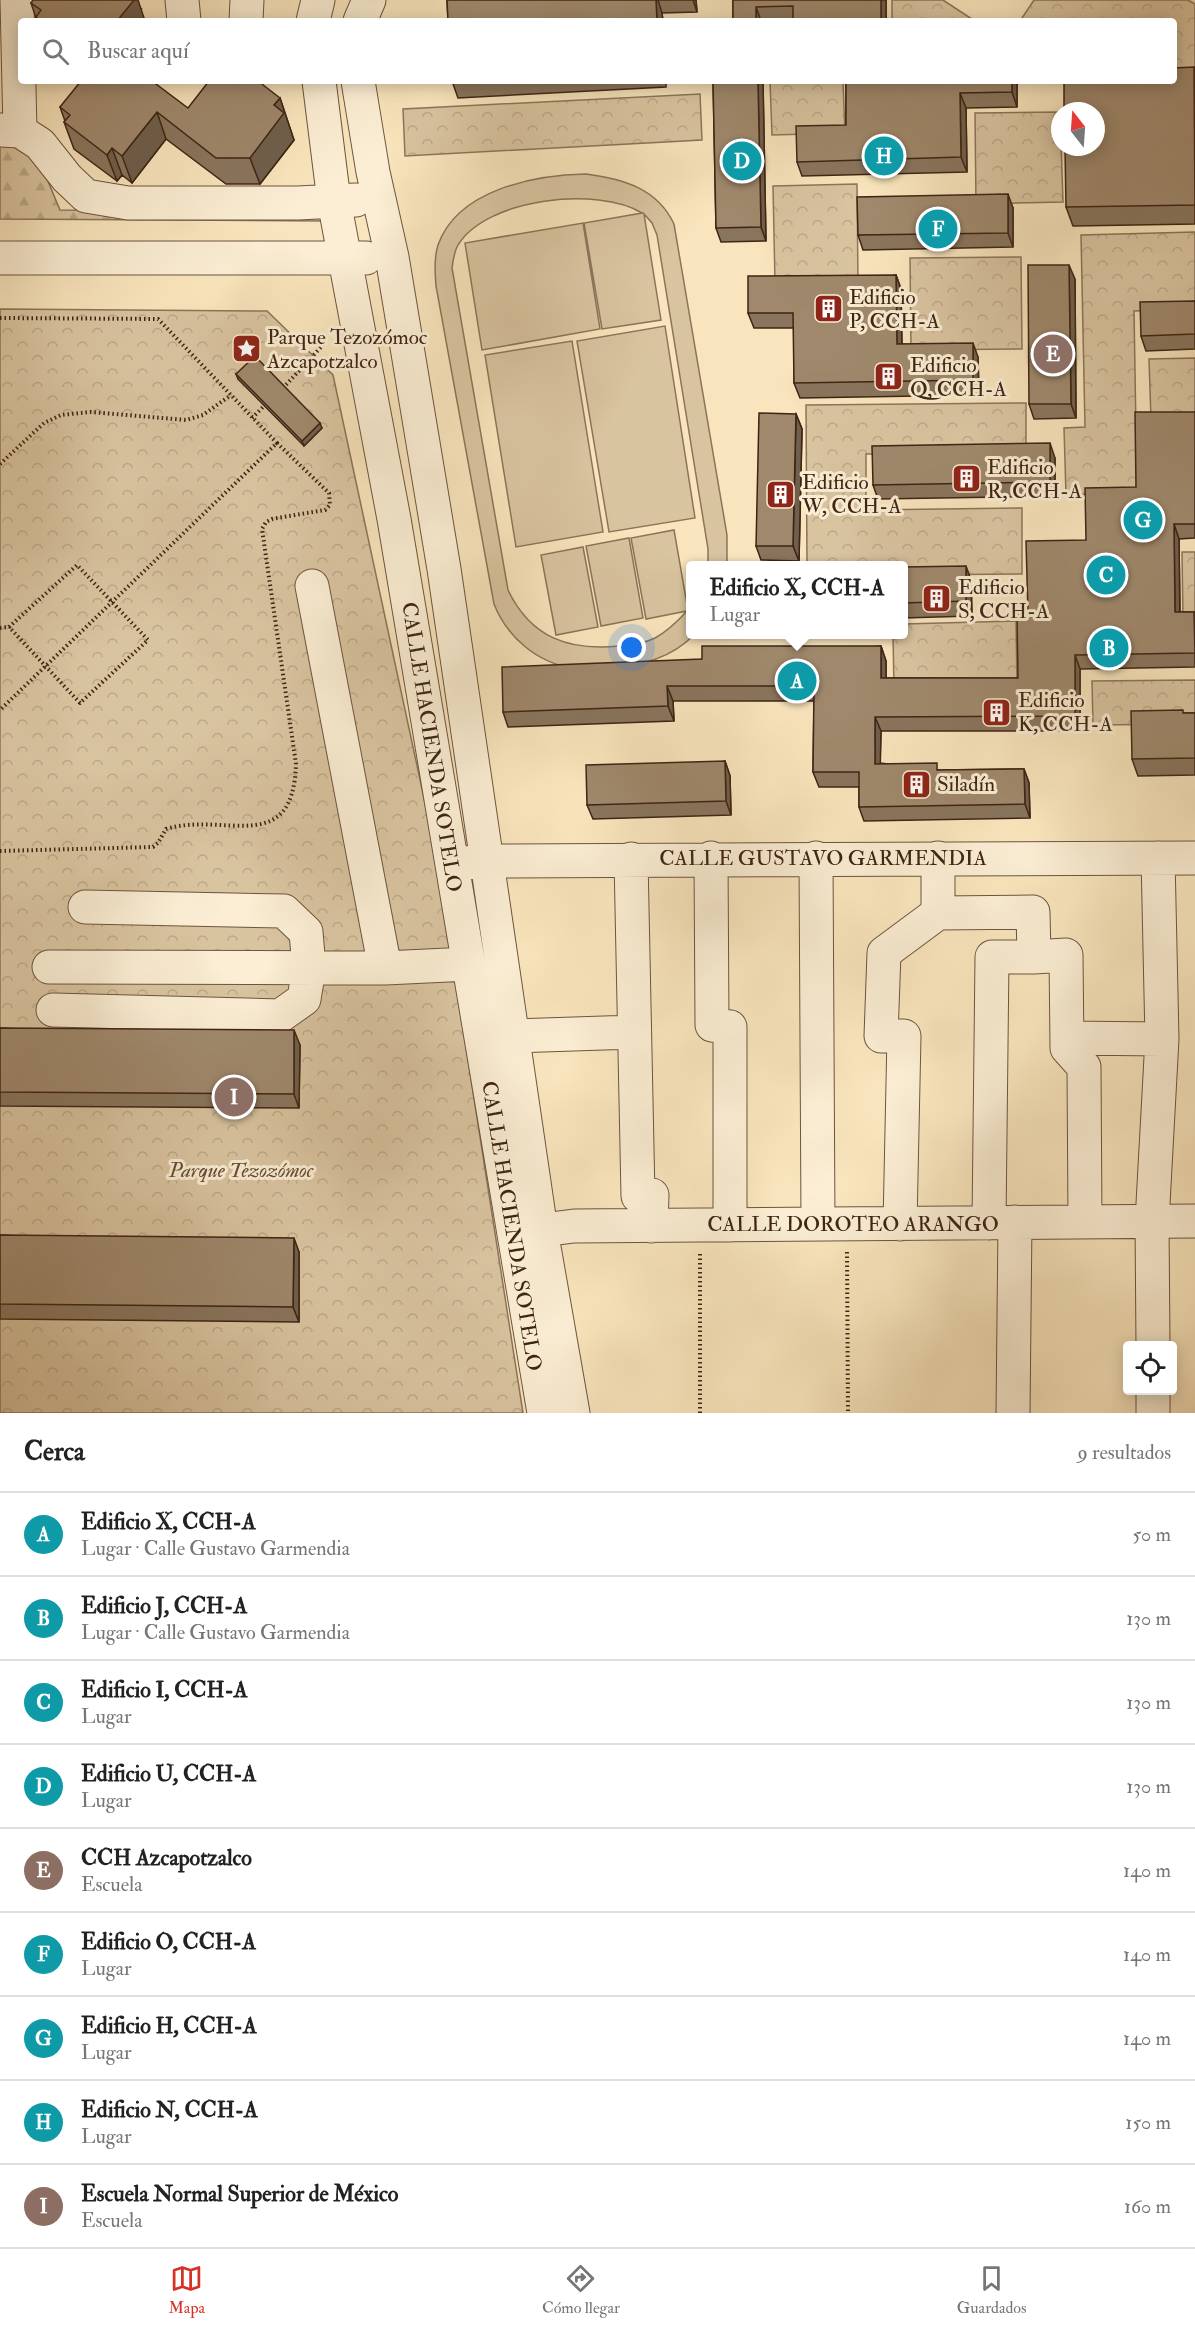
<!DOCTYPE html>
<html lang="es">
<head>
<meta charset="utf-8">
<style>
  body { margin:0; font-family:"IM FELL Double Pica",serif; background:#f2f2f2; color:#222 }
  .controls { position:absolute; right:18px; bottom:18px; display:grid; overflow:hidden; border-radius:6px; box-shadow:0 3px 15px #0003 }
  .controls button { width:54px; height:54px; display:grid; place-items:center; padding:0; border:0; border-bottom:2px solid #e0e0e0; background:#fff; color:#222; font:30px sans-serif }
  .compass { position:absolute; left:1051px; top:102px; width:54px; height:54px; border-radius:50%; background:#fff; box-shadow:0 3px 15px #0003; rotate:343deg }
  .you { position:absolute; left:632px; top:648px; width:21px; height:21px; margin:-15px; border:4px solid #fff; border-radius:50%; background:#1a73e8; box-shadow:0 0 0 9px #1a73e833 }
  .badge { display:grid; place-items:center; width:39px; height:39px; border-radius:50%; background:#d93025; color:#fff; font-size:20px; font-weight:700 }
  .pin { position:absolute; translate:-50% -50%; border:3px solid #fff; box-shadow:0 2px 6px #0006 }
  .popup { position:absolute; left:686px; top:561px; width:222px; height:78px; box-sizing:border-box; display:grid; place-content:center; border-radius:6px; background:#fff; filter:drop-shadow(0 2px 4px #0005); font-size:20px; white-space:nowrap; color:#767676 }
  .popup b { font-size:22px; color:#222 }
  .popup::after { content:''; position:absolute; left:50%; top:100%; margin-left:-12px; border:12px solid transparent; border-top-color:#fff }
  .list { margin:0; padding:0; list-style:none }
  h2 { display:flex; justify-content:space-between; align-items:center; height:78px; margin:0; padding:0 24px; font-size:26px }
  h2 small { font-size:20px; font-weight:400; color:#767676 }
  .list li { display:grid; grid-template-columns:39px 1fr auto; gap:18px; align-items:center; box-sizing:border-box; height:84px; padding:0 24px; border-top:2px solid #e0e0e0 }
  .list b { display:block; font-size:22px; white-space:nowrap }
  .list p { margin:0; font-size:20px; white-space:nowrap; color:#767676 }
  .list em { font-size:20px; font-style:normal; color:#767676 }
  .icon { flex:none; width:33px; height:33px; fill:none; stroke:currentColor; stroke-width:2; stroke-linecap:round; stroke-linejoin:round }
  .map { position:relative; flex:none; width:1195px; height:1413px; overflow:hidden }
  .search { position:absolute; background:#fff; box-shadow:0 3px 15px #0003; left:18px; right:18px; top:18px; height:66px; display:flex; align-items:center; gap:15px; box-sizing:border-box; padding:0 21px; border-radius:6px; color:#767676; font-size:22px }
  .sheet { height:834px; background:#fff }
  nav { display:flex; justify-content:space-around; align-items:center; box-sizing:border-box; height:84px; border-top:2px solid #e0e0e0; background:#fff; font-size:16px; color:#767676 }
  nav a { display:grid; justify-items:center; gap:3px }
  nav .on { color:#d93025 }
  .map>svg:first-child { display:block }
</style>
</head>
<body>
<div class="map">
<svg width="1195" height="1413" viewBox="0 0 1195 1413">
  <defs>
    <pattern id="forest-firs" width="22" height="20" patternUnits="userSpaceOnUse" patternTransform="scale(1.5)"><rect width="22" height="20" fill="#d9c4a0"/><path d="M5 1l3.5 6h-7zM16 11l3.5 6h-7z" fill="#bba889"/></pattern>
    <pattern id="park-crowns" width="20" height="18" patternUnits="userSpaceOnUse" patternTransform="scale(1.5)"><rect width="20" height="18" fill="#d9c4a0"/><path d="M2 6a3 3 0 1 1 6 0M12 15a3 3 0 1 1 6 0" fill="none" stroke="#bba889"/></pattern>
  </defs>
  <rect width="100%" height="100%" fill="#f9e5bd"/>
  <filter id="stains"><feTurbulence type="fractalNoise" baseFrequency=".00333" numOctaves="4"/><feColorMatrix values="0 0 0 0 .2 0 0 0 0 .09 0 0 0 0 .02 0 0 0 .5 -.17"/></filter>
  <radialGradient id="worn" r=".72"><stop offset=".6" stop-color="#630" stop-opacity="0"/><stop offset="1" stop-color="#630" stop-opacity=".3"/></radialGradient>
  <path fill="url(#forest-firs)" stroke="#8c745a" stroke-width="1.5" d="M4 144 24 150 42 167 60 210 320 212 324 221 0 219V146Z"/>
  <path fill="url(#park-crowns)" stroke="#8c745a" stroke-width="1.5" d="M892 0H943L975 21H892Z
    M1034 0H1188L1195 4V79L1174 80V21H1020Z
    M770 81H843L845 133 772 135Z
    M700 94 702 140 405 156 403 109Z
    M1060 112 1063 202 976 204 975 113Z
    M857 184 858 281 775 283 773 186Z
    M1195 232V309L1134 311 1137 493 1066 495 1064 428 1085 427 1081 235Z
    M1021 257 1022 349 911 350 910 258Z
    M0 309 267 311 333 375 436 854 523 1413H0Z
    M1195 358V418L1151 419 1149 359Z
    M1026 403V452L866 454V510L1022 508V574L904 575V566L807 565 806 405Z
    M1182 552H1195V619H1183Z
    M1016 621 1017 684 894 688 893 635 904 634V624Z
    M1195 680V724L1093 725 1092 681Z"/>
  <path fill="#d9c4a0" stroke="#8c745a" stroke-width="1.5" d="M586 174C623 179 657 188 674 224L727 535V565H708V549L657 235 652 223 644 214 661 320 602 329 584 223 642 213C598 186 487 198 458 245 454 252 453 260 452 268L508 590C531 638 569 651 619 646 631 645 645 643 655 638 668 631 677 622 687 611L646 619 631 538 674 530 688 610 690 607V634L694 635C670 659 639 667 606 667 595 667 584 669 573 668 537 663 507 637 494 604L436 286C435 272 434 258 438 245 458 189 535 175 586 174Z
    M583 223 600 329 482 350 465 243Z
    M665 326 695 518 609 532 577 341Z
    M572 341 603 532 516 547 485 355Z
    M629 538 643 618 601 626 586 546Z
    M583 547 598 627 556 635 541 555Z"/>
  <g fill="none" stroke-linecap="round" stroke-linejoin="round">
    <defs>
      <path id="minor" d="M17 0 20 131
        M182 0 184 21
        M246 21 247 0
        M313 21 318 0
        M360 21 369 0
        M319 81 334 201 394 519 544 1413
        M358 81 373 172 392 257 444 569 541 1230 573 1413
        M0 130 20 131 40 144 67 178 86 196 128 203H298L356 200
        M0 258H366
        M312 586 385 968
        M711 858 712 1025 730 1027V1225
        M816 858 818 1224
        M631 859 638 1196 652 1195 651 1226
        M465 863 486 861 1195 858
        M938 913 1033 912 1034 957H992L989 1223
        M938 913V858
        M1034 957 1066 955 1067 1048 1084 1067 1085 1222
        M49 967 385 968 469 964
        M53 1010 280 1016 304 999 309 968 306 932 284 911 85 907
        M513 1036 634 1032
        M1067 1038 1162 1039
        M900 1224 904 1036H881L884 953 938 913
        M519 1233 574 1226 1195 1221
        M1153 1346 1152 1222 1162 1039 1158 858
        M1153 1390V1413
        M1013 1413 1015 1222"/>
    </defs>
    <use href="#minor" stroke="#6d543e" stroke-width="35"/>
    <path stroke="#3e2414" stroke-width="4" stroke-dasharray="1.5 3" stroke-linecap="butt" d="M0 318 158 319 277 443 0 710
      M283 388 323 345
      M252 418 264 406
      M0 464 44 423 61 415 90 412 186 420 203 415 231 395
      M0 628 9 627 77 565 148 640 80 703 9 627
      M0 851 153 847 158 843 166 829C224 811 293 859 296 764L262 529 266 522 272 519 325 510 330 505 329 493 277 443
      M847 1252 848 1413
      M700 1413V1253"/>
    <use href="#minor" stroke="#fbeed4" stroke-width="33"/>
  </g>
  <path fill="#89755d" stroke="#3e2414" stroke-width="1.5" d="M447 0H696L697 12 662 13 663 21H448Z
    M733 0H886V21H733Z
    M31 3 141 9 140 10 145 21H37Z
    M1194 67 1195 70V224L1073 226 1066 207Z
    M452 81H666V87L458 98Z
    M713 81H763L766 241 721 242 716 228Z
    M846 81H1017V107L966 108 967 172 802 176 797 162 846 125Z
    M280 98 294 140 260 184H226L166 139 132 183 122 175 117 181 74 149 64 122 65 121 60 107 188 108Z
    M1013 208V247L863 250 858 235Z
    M896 275 901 289 902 344 978 357 979 395 800 398 794 383V328H754L748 313Z
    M1075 279 1076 418 1034 419 1029 404Z
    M1195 301V349L1146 351 1141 336Z
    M236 374 322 428 304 446 238 379Z
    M1195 412V538L1179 539 1180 612H1194L1195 614V667L1080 669V731H881L880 763 940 770 1024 769 1029 783 1030 818 864 821 859 807V787H819L813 772 814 701H673L674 721 508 727 503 712 702 659 881 646 886 661V678H1018L1028 614 1086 540 1136 487Z
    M796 414 802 429 799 561 761 560 756 546Z
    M1055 458V496L878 499 873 485Z
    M903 567 971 580 972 616 903 618Z
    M1184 713H1195V775L1138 776 1132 759Z
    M725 761 730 776 731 815 593 819 587 805Z
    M0 1028 300 1045 299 1108 0 1106Z
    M0 1235 299 1252V1322L0 1319Z"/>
  <path fill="#6f5f4c" stroke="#3e2414" stroke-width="1.5" d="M129 0H138L145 21H117Z
    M656 0H658L662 13 663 21H657Z
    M693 0H696L697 12Z
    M881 0H886V21H881Z
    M756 7 761 21H756Z
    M758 81H763L766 241 761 227Z
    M1012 81H1017V107L1012 92Z
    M960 93 966 108 967 172 961 157Z
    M280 98 294 140 260 184 250 158 274 105Z
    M157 112 166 139 132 183 122 156Z
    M112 148 122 175 117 181 107 155Z
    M1008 194 1013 208V247L1008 233Z
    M1069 265 1075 279 1076 418 1071 404Z
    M896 275 901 289 902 358 897 344Z
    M973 343 978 357 979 395 973 380Z
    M796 414 802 429 799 561 793 546Z
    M320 423 322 428 304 446 302 441Z
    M1050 443 1055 458V496L1050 482Z
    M1174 524 1179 539 1180 626 1175 612Z
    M966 566 971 580 972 616 966 601Z
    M881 646 886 661V693L881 678Z
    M1075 655 1080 669V731L1075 716Z
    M667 686 673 701 674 721 668 706Z
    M875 717 881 731 880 778 875 764Z
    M725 761 730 776 731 815 726 801Z
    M1024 769 1029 783 1030 818 1025 804Z
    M294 1030 300 1045 299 1108 294 1094Z
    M294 1238 299 1252V1322L293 1307Z"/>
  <path fill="#9f886c" stroke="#3e2414" stroke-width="1.5" d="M33 0H134L117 21H41L36 17 41 10 31 3Z
    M447 0H656L657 21H448Z
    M733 0H881V21H793V6L756 7V21H733Z
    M1194 67 1195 205 1066 207 1065 147H1096V111H1064V81H1174V68Z
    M81 81H152L188 108 209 81H258L280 98 274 105 284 113 250 158H216L157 112 122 156 112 148 107 155 64 122 70 115 60 107Z
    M713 81H758L761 227 716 228Z
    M846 81H1012V92L960 93 961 157 797 162 796 126 846 125Z
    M1008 194V233L858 235 857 197Z
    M1028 265H1069L1071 404H1029Z
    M896 275 897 344 973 343V380L794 383 793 313H748V276Z
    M1195 301V334L1141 336 1140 302Z
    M255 356 320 423 302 441 236 374Z
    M1135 412H1195V524H1174L1175 612H1194L1195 653 1075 655V716L875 717V764L937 763V770L1024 769 1025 804 859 807V772H813L814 686H667L668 706 503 712 502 667 702 659V646H881V678H1018L1017 615 1028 614 1026 541 1086 540 1085 488 1136 487Z
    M759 413 796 414 793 546H756Z
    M1050 443V482L873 485 872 446Z
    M966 566V601L903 603V567Z
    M1183 710V713H1195V758L1132 759 1131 711Z
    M725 761 726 801 587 805 586 765Z
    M0 1028 294 1030V1094L0 1092Z
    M0 1235 294 1238 293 1307 0 1304Z"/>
  <defs>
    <symbol id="building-square" viewBox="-11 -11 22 22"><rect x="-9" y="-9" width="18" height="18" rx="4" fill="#8f2418" stroke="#fbeed4"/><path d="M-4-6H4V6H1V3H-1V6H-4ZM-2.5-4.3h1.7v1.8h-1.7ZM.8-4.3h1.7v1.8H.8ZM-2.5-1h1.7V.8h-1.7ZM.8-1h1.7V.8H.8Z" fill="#fff"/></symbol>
    <symbol id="sight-square" viewBox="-11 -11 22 22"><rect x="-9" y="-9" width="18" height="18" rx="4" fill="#8f2418" stroke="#fbeed4"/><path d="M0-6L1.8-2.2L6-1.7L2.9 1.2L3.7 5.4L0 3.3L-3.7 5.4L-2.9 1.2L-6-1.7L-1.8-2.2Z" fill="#fff"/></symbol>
  </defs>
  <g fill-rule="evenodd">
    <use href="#building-square" x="812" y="292" width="33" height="33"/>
    <use href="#sight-square" x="230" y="332" width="33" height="33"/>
    <use href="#building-square" x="872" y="360" width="33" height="33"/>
    <use href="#building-square" x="950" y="462" width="33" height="33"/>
    <use href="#building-square" x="764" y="478" width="33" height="33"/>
    <use href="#building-square" x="920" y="582" width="33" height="33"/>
    <use href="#building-square" x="980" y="696" width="33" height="33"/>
    <use href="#building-square" x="900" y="768" width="33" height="33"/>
  </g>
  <g text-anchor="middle" stroke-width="6" stroke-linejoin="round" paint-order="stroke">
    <g font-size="21" fill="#3e2414" stroke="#fbeed4" text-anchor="start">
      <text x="849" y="304">Edificio<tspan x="849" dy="24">P, CCH-A</tspan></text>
      <text x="267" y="344">Parque Tezozómoc<tspan x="267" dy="24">Azcapotzalco</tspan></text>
      <text x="910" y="372">Edificio<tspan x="910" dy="24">Q, CCH-A</tspan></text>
      <text x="987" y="474">Edificio<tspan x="987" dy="24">R, CCH-A</tspan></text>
      <text x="802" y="489">Edificio<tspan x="802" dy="24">W, CCH-A</tspan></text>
      <text x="958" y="594">Edificio<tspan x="958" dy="24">S, CCH-A</tspan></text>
      <text x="1018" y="707">Edificio<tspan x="1018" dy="24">K, CCH-A</tspan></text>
      <text x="937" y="791">Siladín</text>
    </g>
    <g font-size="21" fill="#3e2414" stroke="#fbeed4">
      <text transform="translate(432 747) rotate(81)" y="7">CALLE HACIENDA SOTELO</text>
      <text x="823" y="865">CALLE GUSTAVO GARMENDIA</text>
      <text x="853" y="1231">CALLE DOROTEO ARANGO</text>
      <text transform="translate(512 1226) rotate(81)" y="7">CALLE HACIENDA SOTELO</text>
    </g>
    <g font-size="21" font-style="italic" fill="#654c37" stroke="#fbeed4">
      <text x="241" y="1177">Parque Tezozómoc</text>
    </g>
  </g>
  <rect width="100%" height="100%" filter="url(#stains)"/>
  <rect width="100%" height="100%" fill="url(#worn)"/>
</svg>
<div class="controls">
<button><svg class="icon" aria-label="locate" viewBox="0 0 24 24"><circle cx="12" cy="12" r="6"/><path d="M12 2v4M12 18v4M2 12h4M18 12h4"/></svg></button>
</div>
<svg class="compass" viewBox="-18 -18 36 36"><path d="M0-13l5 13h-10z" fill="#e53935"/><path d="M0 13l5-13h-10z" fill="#767676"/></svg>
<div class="you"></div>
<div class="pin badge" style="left:797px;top:681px;background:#0f9aa8">A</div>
<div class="popup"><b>Edificio X, CCH-A</b>Lugar</div>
<div class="pin badge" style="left:1109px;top:648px;background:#0f9aa8">B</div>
<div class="pin badge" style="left:1106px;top:575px;background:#0f9aa8">C</div>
<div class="pin badge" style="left:742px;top:161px;background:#0f9aa8">D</div>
<div class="pin badge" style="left:1053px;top:354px;background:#8d6e63">E</div>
<div class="pin badge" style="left:938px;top:229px;background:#0f9aa8">F</div>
<div class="pin badge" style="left:1143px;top:520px;background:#0f9aa8">G</div>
<div class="pin badge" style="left:884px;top:156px;background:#0f9aa8">H</div>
<div class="pin badge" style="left:234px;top:1097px;background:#8d6e63">I</div>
<div class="search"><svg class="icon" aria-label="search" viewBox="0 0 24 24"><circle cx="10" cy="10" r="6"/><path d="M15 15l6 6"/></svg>Buscar aquí</div>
</div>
<section class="sheet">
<h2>Cerca<small>9 resultados</small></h2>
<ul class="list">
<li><span class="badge" style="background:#0f9aa8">A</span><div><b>Edificio X, CCH-A</b><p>Lugar · Calle Gustavo Garmendia</p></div><em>50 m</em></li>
<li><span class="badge" style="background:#0f9aa8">B</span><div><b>Edificio J, CCH-A</b><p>Lugar · Calle Gustavo Garmendia</p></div><em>130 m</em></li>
<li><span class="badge" style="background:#0f9aa8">C</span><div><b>Edificio I, CCH-A</b><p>Lugar</p></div><em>130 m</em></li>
<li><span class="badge" style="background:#0f9aa8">D</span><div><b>Edificio U, CCH-A</b><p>Lugar</p></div><em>130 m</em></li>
<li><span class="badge" style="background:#8d6e63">E</span><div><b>CCH Azcapotzalco</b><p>Escuela</p></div><em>140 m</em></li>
<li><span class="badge" style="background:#0f9aa8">F</span><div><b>Edificio O, CCH-A</b><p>Lugar</p></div><em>140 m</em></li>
<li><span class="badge" style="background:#0f9aa8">G</span><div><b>Edificio H, CCH-A</b><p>Lugar</p></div><em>140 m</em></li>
<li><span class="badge" style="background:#0f9aa8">H</span><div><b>Edificio N, CCH-A</b><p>Lugar</p></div><em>150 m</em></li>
<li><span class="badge" style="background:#8d6e63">I</span><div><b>Escuela Normal Superior de México</b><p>Escuela</p></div><em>160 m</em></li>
</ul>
</section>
<nav>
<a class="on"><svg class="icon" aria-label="map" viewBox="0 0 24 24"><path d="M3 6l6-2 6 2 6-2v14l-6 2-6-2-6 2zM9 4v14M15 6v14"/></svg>Mapa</a>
<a><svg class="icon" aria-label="directions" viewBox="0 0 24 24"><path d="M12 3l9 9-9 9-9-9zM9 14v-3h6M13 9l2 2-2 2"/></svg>Cómo llegar</a>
<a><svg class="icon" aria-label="saved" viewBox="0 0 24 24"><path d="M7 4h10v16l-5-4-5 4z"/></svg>Guardados</a>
</nav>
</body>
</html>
